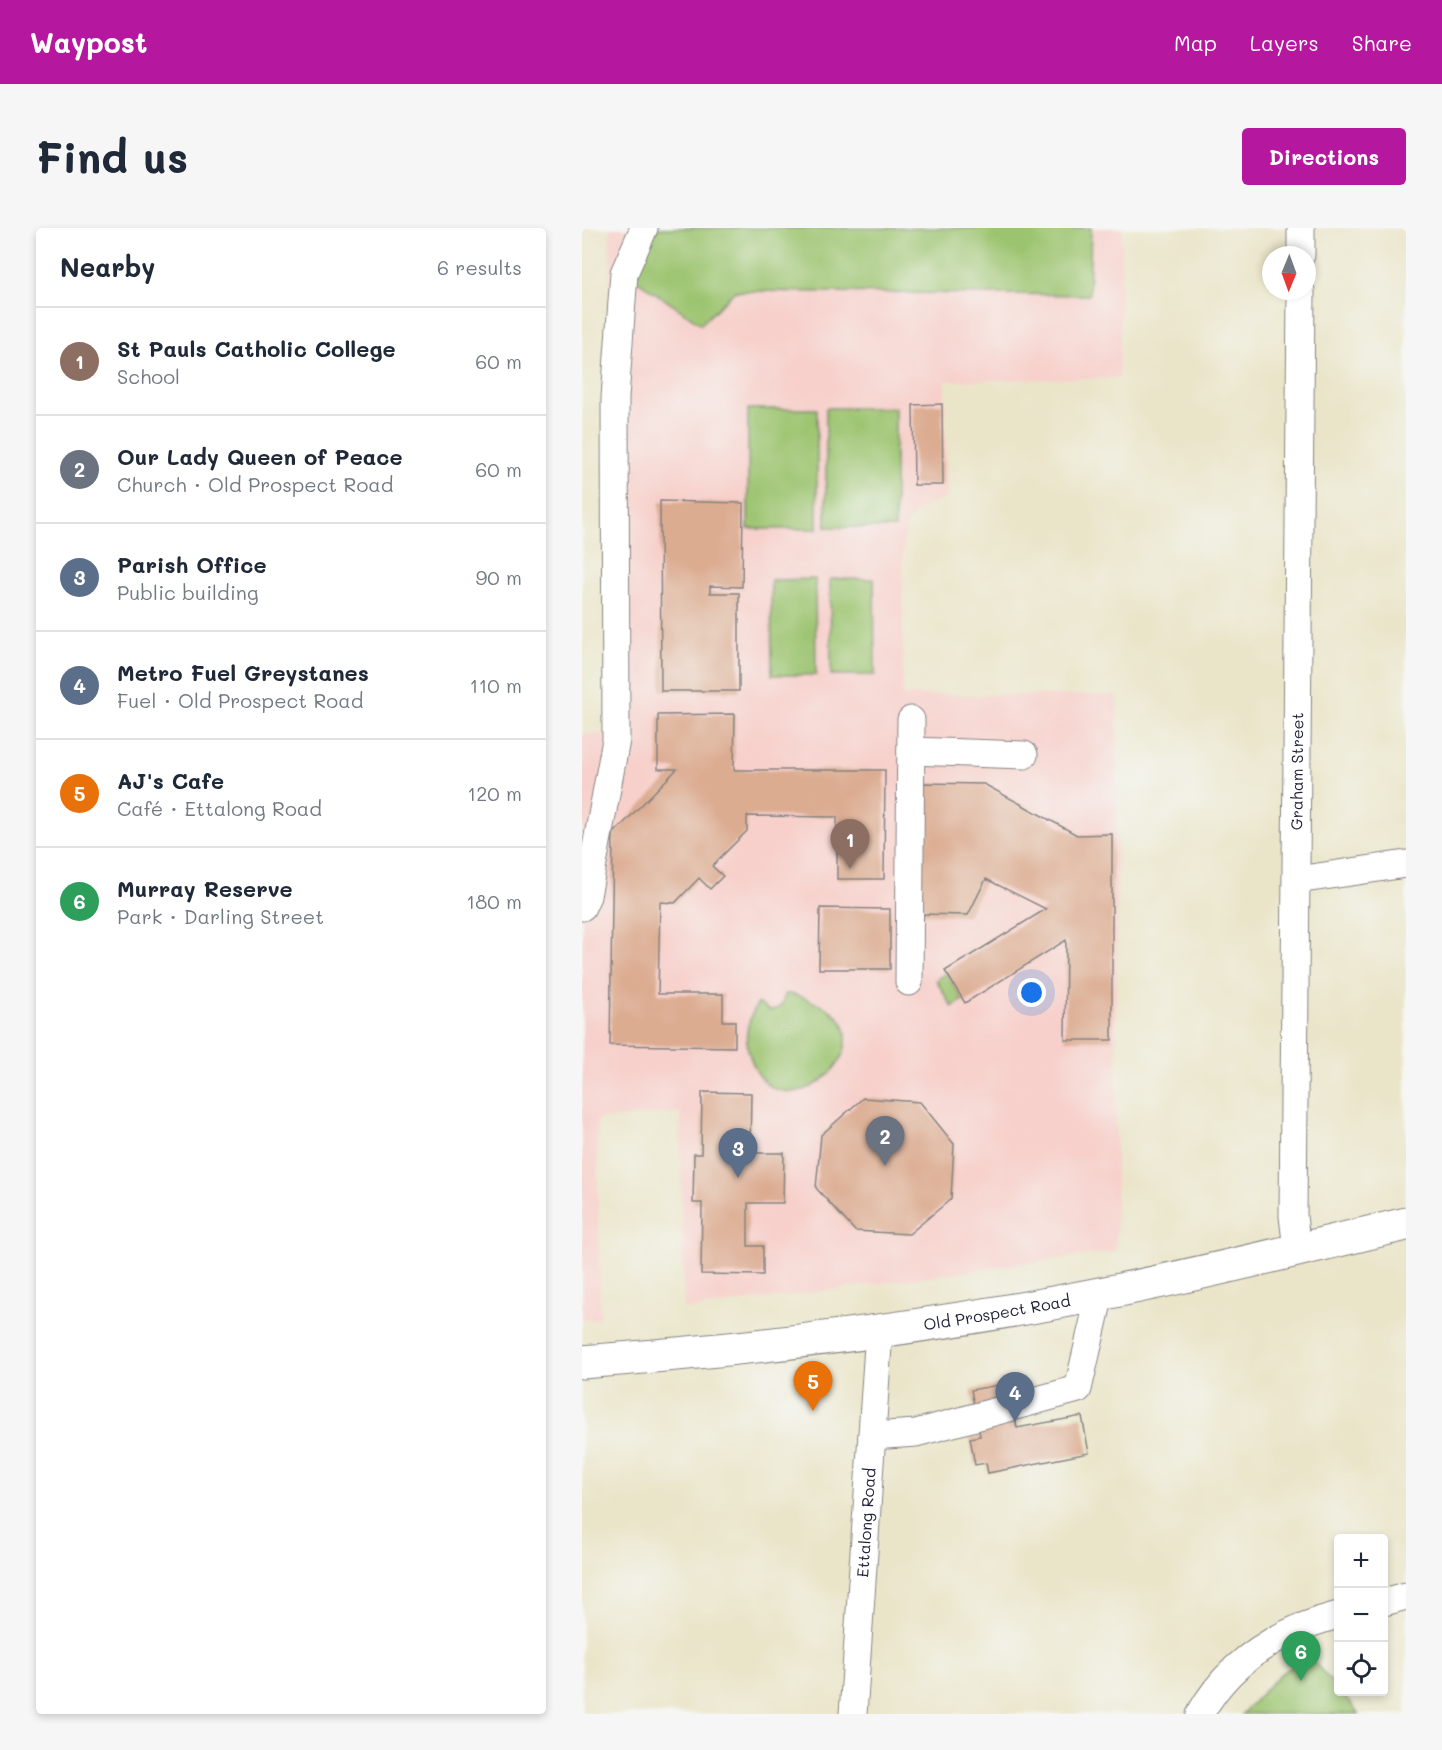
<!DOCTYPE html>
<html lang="en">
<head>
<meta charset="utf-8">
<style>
  body { margin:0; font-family:Mali,sans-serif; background:#f6f6f7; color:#1f2937 }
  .controls { position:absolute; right:18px; bottom:18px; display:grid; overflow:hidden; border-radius:6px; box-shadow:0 3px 9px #0003 }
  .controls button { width:54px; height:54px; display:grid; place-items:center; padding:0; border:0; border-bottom:2px solid #e0e1e3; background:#fff; color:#1f2937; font:30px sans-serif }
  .compass { position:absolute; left:680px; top:18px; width:54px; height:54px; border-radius:50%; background:#fff; box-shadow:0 3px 9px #0003; rotate:181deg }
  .you { position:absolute; left:450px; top:765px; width:21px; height:21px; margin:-15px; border:4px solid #fff; border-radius:50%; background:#1a73e8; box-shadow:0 0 0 9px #1a73e833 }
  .badge { display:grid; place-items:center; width:39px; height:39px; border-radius:50%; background:#b5179e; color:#fff; font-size:20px; font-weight:700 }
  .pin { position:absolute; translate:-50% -50px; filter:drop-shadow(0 2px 3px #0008) }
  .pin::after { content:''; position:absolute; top:32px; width:21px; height:18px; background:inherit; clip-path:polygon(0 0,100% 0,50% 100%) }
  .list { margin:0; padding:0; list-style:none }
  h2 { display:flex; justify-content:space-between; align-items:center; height:78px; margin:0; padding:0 24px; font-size:26px }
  h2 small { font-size:20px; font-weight:400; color:#747a83 }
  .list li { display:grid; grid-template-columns:39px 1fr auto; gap:18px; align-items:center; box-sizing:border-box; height:108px; padding:0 24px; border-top:2px solid #e0e1e3 }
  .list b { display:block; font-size:22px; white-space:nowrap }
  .list p { margin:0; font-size:20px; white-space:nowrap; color:#747a83 }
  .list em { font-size:20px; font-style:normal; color:#747a83 }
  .icon { flex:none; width:33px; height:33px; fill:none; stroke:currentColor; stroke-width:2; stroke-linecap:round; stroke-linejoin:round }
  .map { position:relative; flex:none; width:824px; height:1486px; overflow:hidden; border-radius:6px }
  header { display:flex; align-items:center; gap:36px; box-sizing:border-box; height:84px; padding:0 30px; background:#b5179e; color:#fff }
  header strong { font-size:28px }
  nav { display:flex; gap:33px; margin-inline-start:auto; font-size:21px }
  .intro { display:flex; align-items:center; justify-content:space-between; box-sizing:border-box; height:144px; padding:0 36px }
  h1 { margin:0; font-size:42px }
  .button { padding:15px 27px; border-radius:6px; background:#b5179e; color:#fff; font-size:21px; font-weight:700 }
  main { display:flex; gap:36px; padding:0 36px }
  aside { flex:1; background:#fff; border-radius:6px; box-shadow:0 3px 9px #0003 }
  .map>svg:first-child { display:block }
</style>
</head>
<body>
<header>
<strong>Waypost</strong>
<nav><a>Map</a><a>Layers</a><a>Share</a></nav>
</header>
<div class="intro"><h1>Find us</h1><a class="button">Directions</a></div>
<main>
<aside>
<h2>Nearby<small>6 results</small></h2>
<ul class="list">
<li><span class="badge" style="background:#8d6e63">1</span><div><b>St Pauls Catholic College</b><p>School</p></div><em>60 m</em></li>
<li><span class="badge" style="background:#6b7280">2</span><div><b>Our Lady Queen of Peace</b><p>Church · Old Prospect Road</p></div><em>60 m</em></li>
<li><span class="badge" style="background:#5c6f8a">3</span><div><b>Parish Office</b><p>Public building</p></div><em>90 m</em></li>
<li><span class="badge" style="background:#5c6f8a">4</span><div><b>Metro Fuel Greystanes</b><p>Fuel · Old Prospect Road</p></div><em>110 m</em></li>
<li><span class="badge" style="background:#e8710a">5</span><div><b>AJ's Cafe</b><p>Café · Ettalong Road</p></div><em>120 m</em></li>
<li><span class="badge" style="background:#2e9e5b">6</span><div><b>Murray Reserve</b><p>Park · Darling Street</p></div><em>180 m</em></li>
</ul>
</aside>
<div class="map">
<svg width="824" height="1486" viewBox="0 0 824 1486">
  <rect width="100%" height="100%" fill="#f6f6f2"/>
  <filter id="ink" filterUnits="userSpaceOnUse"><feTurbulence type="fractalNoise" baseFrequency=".0167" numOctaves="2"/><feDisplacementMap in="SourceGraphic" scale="12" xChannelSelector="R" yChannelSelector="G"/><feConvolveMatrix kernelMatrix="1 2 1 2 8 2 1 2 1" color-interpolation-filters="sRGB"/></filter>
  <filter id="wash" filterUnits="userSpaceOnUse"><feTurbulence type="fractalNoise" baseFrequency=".008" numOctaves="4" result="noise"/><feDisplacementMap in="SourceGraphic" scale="24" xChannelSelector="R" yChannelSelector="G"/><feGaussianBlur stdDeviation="1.35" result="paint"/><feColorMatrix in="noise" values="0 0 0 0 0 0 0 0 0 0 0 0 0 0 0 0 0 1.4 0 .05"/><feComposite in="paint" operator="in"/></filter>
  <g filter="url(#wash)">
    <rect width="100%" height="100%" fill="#eae5c9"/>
    <path fill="#f7d0cb" d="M28 0H540L537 150 363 153 365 270 342 277 325 295 321 324V467H535L534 1023 102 1082 98 884 15 892 18 1091 0 1092V506H26Z"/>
    <path fill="#9cc470" stroke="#5f7356" stroke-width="1.5" d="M67 0H509L507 67 153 63 119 96 47 47Z
      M313 180V300L244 299V180Z
      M166 181H235V301H166Z
      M233 351 234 447H190L189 352Z
      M248 351H292L293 447H249Z
      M364 745 381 772 370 779 354 752Z
      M203 766C215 766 227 772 238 777 314 809 204 913 171 836 161 814 163 796 176 775L188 783C199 781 201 776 203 766Z
      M727 1428 777 1486H660L697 1447Z"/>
    <g id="blocks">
      <path fill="#dcac91" d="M360 176 361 257H332L331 177Z
        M78 273 161 275 160 359 128 358V365H157V463H79Z
        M153 486 152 542H303L302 651H255V589L165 588V603L130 638 141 648 128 661 117 650 93 675 78 674 76 766H141V793H153V819L28 817 31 606 95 541H76V487Z
        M338 555 402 556 495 607 530 606V812H483L484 712 383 775 363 743 464 681 404 651 386 687 336 686Z
        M238 680 308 681V741H237Z
        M120 864 169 865 168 925H202L201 975H166V1018H181V1047L119 1046 120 975H111L112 926H119Z
        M281 870 338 874 372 916 369 971 327 1006 273 1003 234 960 239 907Z
        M427 1155 435 1200 500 1188 507 1225 406 1245 404 1235 393 1237 388 1210 398 1208 389 1162Z"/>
    </g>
  </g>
  <g filter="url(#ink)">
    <use href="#blocks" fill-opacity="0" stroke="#868482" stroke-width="1.5"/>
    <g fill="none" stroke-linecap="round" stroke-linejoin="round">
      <defs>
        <g id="minor">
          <path d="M719 27V0"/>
          <path d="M329 523 442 527"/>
          <path d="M715 652 824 636"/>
          <path d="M0 679 5 668 34 512 33 170 42 45 62 0"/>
          <path d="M327 754 329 492"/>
          <path id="s1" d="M715 1021 711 988 719 63"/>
          <path d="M290 1208 334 1205 496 1161 518 1066"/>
          <path d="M802 1374 824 1368"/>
          <path id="s2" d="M271 1486 297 1103"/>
          <path d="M618 1486C648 1432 699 1402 756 1387"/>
        </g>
        <g id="major">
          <path id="s3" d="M0 1134C173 1121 348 1100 518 1066 621 1046 722 1020 824 996"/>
        </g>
      </defs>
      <use href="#minor" stroke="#868482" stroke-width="29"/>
      <use href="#major" stroke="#868482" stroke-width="35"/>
      <use href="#minor" stroke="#fff" stroke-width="27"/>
      <use href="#major" stroke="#fff" stroke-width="33"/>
    </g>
  </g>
  <g text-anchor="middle" stroke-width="6" stroke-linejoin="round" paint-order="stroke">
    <g font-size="16" fill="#22223b" stroke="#f6f6f2">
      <text dy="6" stroke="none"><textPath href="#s1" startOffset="478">Graham Street</textPath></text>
      <text dy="6" stroke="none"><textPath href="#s3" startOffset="418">Old Prospect Road</textPath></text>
      <text dy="6" stroke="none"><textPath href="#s2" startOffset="192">Ettalong Road</textPath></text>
    </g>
  </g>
</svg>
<div class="controls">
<button>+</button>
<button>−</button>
<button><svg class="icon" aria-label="locate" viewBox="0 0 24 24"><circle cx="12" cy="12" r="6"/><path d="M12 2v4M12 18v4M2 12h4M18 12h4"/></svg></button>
</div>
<svg class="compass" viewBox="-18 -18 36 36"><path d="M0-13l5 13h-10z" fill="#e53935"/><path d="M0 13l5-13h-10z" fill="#747a83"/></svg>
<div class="you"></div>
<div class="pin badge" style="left:268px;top:641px;background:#8d6e63">1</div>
<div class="pin badge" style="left:303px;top:938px;background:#6b7280">2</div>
<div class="pin badge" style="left:156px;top:950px;background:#5c6f8a">3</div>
<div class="pin badge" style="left:433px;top:1194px;background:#5c6f8a">4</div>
<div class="pin badge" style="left:231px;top:1183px;background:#e8710a">5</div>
<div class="pin badge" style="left:719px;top:1453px;background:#2e9e5b">6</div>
</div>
</main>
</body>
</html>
